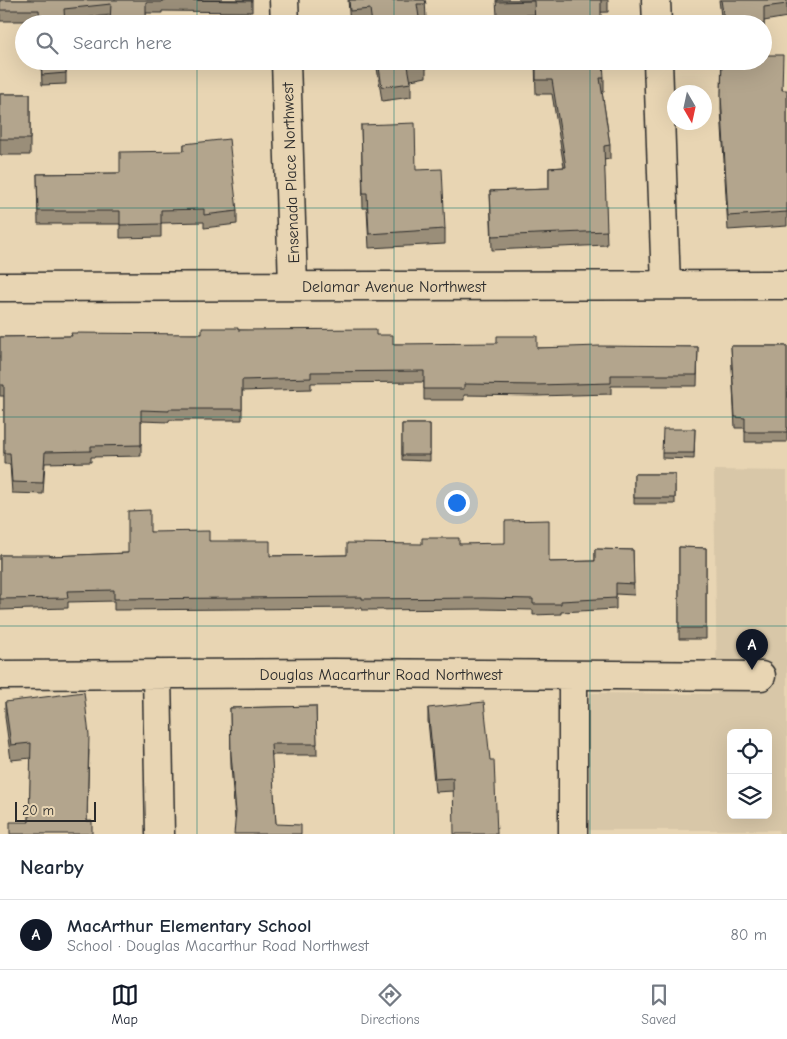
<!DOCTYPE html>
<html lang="en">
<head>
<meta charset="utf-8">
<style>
  body { margin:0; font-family:"Comic Neue",sans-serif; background:#f2f2f3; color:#1f2937 }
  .controls { position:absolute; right:15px; bottom:15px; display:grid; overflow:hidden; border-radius:8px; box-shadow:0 5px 20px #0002 }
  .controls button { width:45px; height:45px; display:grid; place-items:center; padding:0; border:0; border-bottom:1px solid #e0e1e3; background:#fff; color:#1f2937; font:25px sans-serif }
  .compass { position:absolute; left:667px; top:85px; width:45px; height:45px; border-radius:50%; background:#fff; box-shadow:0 5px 20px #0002; rotate:171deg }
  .scale { position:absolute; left:15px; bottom:12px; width:81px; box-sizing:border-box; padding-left:5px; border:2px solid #2b2b2b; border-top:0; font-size:14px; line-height:18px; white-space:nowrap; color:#2b2b2b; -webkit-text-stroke:4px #e8d5b3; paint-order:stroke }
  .you { position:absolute; left:456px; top:502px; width:18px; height:18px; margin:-12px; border:4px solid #fff; border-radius:50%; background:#1a73e8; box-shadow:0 0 0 8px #1a73e833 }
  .badge { display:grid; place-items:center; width:32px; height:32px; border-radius:50%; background:#111827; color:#fff; font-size:16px; font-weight:700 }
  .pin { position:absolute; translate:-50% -41px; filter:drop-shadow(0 1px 2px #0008) }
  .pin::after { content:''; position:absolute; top:26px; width:18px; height:15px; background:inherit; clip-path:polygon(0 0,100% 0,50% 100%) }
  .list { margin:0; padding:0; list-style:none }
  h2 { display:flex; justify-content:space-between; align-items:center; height:65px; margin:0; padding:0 20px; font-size:21px }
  h2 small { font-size:16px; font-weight:400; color:#747a83 }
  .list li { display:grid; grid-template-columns:32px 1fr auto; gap:15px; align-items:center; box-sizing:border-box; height:70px; padding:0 20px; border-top:1px solid #e0e1e3 }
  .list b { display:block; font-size:19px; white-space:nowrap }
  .list p { margin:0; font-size:16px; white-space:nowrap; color:#747a83 }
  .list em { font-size:16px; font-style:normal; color:#747a83 }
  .icon { flex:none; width:28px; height:28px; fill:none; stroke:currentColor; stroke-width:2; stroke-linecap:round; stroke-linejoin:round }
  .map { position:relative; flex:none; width:787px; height:834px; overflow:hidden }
  .search { position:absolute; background:#fff; box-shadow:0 5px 20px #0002; left:15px; right:15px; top:15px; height:55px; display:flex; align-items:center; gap:12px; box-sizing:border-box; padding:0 18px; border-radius:28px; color:#747a83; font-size:19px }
  .sheet { height:135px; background:#fff }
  nav { display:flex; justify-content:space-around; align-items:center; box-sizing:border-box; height:70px; border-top:1px solid #e0e1e3; background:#fff; font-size:14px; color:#747a83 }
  nav a { display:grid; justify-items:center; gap:2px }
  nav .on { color:#111827 }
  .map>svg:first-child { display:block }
</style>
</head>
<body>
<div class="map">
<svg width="787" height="834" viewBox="0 0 787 834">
  <rect width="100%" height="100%" fill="#e8d5b3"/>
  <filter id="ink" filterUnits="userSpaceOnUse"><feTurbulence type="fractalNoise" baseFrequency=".02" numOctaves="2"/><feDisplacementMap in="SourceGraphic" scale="10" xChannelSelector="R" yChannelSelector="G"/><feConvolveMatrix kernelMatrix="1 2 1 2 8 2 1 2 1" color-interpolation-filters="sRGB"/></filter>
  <g filter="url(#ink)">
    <path fill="#d8c7a8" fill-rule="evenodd" d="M714 470 787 471V834H779L778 830H585L588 693 717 694ZM731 733H768V815H731Z"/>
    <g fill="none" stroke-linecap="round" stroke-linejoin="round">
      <defs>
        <path id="minor" d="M284 0 285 24
          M656 0 657 24
          M286 61 293 286
          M658 61 666 285
          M0 287 787 285
          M157 674 160 834
          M0 675 334 673 761 676
          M573 676V834"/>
      </defs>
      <use href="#minor" stroke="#2b2b2b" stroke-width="31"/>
      <use href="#minor" stroke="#e8d5b3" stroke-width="28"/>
    </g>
    <path fill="#9a8e79" stroke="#2b2b2b" d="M0 0H252V12L162 11V13H146V24H110L111 15 64 20 65 24H39V21H0Z
      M348 0H425L426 18H419L420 24H370V23L350 24Z
      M496 0H608V12L497 16Z
      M719 0H787V17L764 21V55L783 90 787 93V226L728 230 721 109 722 24Z
      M41 61H66V84L42 85Z
      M376 61H426V77L411 80V97L382 101Z
      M535 61 604 78V92H602L610 145V159L604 160 607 245 492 250 490 191 549 189V168L564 167 552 94H536Z
      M0 94H30V155H0Z
      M361 125 416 170 445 229V244L369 248 367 208H363Z
      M184 144 237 211V224L204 228V222L161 223V237L120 238V224H38L37 174 120 173 184 151Z
      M238 330 376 335 393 344 537 348 698 347 697 386H611V394L537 396 464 395V400H424V382L311 383V389L242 391V420H169V422L141 421V456L91 457V462L45 463 43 494 12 493 10 464H4V396H0V337L72 336 202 334Z
      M731 346H787V442H745V428H735Z
      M402 424H430V461L402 460Z
      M695 429 694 459 662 458V453Z
      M634 474H675V504H634Z
      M150 532 209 541 270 556 347 555 459 544 549 562 595 561V549L633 550 634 595 616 594V609L561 612V614L533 615V610L483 609 362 610V608L114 610V601L68 602V608L0 610V555L50 556 128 553Z
      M679 547 706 548V639H679Z
      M5 702 89 750 87 821 29 822 31 758 11 760 5 717Z
      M316 706 317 755H271L276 824 301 834 235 819 231 765 230 708Z
      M428 708 497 834 453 791 435 792 428 721Z"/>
    <path fill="#b3a58d" stroke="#2b2b2b" d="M0 0H162V2H146V22H110L111 4 64 9 65 24H40L39 10H0Z
      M178 0H252V1Z
      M349 0H425L426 4H417L420 24H372L370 9 350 11Z
      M497 0H601V24H535L534 1 497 2Z
      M721 0H787V4L764 7V55H783L782 90H787V212L728 216 721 95 722 61H763V24H723V13Z
      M41 61H66V73L42 75Z
      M378 61H426V63L408 66 411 83 382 87Z
      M536 61H603L604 78H600L610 145 604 146 607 231 492 236 490 191 549 189V168L566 167 552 80H536Z
      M0 94H30V139H0Z
      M415 123 416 170 442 169 445 229 369 234 367 193H363L361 125Z
      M229 139 237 211 204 215V209L161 210V224L120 225V211H38L37 174 120 173V152L184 151V144Z
      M202 328H238V330L376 329V335H393V344L497 343V336H537V348L600 346 698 347 697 375H611V383L537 385 464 384V389H424V371L311 372V378L242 380V409H169V411L141 410V445L91 446V451L45 452 43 483 12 482 10 453H4V385H0V337L72 336 71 333 202 334Z
      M731 346H787V432H745V418L735 417Z
      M402 424H430V455H402Z
      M663 429H695L694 453H662Z
      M634 474H675V498H634Z
      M150 510V532L209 531V541H270V556L347 555V543L422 544V538H459V544L505 543V521L549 520V562L595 561V549L633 550 634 584 616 583V598L561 601V604H533V599L483 598 362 599V597L114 599V590L67 591 68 598 0 599V555H50V556L128 553V511Z
      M679 547 706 548V628H679Z
      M84 692 89 735 87 821H92V834H10V822H29L31 743 11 745 5 702Z
      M484 702 490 760H494L497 834H454L453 778 435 779 428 708Z
      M316 706 317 744H271L276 824 301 825V834H234L236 812 231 754 230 708Z"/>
  </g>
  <path fill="none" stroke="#0f766e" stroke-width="1" stroke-opacity="0.55" d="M197 0V24M394 0V24M590 0V24M197 61V834M394 61V834M590 61V834M0 208H787M0 417H787M0 626H787"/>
  <g text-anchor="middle" stroke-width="4" stroke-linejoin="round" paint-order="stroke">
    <g font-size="16" fill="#2b2b2b" stroke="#e8d5b3">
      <text transform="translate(290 173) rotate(-92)" y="6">Ensenada Place Northwest</text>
      <text x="394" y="292">Delamar Avenue Northwest</text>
      <text x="381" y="680">Douglas Macarthur Road Northwest</text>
    </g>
  </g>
</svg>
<div class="controls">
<button><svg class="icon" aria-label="locate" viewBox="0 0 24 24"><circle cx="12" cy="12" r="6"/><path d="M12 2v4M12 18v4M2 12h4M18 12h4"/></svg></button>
<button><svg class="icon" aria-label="layers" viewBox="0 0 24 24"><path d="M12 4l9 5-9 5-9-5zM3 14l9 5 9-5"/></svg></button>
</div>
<svg class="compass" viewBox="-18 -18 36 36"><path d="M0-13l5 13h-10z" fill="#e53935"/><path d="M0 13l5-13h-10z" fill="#747a83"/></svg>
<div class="scale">20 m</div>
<div class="you"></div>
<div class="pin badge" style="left:752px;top:670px">A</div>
<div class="search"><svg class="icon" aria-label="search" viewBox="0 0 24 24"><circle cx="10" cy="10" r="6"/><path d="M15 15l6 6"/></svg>Search here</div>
</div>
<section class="sheet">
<h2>Nearby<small></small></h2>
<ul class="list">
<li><span class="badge">A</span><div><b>MacArthur Elementary School</b><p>School · Douglas Macarthur Road Northwest</p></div><em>80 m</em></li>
</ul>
</section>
<nav>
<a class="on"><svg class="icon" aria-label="map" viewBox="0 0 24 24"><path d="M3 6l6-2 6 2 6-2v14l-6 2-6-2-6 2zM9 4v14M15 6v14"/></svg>Map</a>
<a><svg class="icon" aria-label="directions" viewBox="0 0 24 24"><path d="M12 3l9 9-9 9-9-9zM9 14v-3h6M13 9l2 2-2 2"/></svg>Directions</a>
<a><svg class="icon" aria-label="saved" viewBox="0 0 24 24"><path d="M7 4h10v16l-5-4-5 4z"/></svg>Saved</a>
</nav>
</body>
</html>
